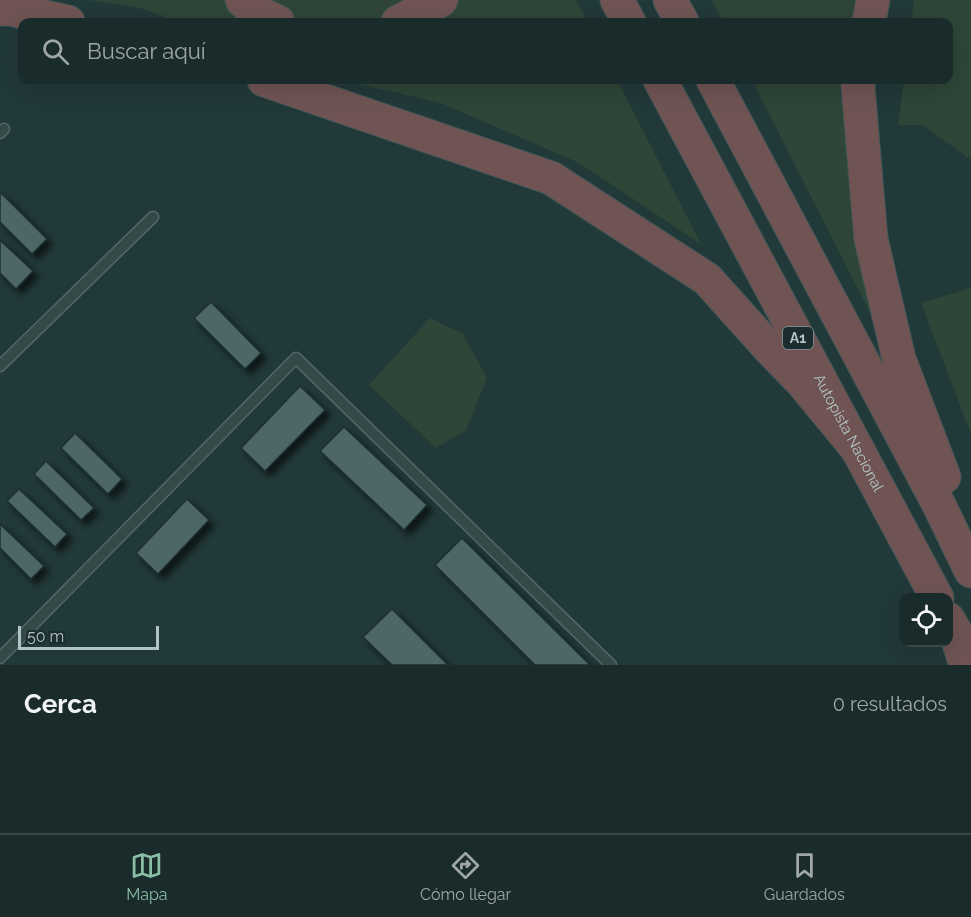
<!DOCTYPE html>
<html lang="es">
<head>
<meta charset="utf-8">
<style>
  body { margin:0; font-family:Raleway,sans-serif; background:#233333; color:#f1f3f6 }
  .controls { position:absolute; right:18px; bottom:18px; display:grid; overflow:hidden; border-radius:12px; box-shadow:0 6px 24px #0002 }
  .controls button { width:54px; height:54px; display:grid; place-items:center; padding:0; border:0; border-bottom:2px solid #384747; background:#1a2b2b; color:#f1f3f6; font:30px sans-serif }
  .scale { position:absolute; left:18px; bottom:15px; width:141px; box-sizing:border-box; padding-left:6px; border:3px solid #b1c4c5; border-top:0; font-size:16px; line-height:21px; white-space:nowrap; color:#b1c4c5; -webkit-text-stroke:4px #1b2d2e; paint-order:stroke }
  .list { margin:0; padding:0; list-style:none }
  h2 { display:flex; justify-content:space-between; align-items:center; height:78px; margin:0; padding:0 24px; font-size:26px }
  h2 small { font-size:20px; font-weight:400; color:#9fa7a9 }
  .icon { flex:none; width:33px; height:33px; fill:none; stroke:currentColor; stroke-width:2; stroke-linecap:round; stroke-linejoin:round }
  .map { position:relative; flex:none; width:971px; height:665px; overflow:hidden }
  .search { position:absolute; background:#1a2b2b; box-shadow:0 6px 24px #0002; left:18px; right:18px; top:18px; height:66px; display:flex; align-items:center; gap:15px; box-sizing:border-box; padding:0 21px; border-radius:12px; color:#9fa7a9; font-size:22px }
  .sheet { height:168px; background:#1a2b2b }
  nav { display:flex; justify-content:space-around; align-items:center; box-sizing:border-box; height:84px; border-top:2px solid #384747; background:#1a2b2b; font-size:16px; color:#9fa7a9 }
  nav a { display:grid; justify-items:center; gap:3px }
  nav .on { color:#8abfa5 }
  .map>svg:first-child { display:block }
</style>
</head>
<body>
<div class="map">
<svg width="971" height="665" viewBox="0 0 971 665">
  <defs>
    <filter id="shadow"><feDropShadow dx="5.5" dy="5.5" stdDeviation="3" flood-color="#0009"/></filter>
  </defs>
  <rect width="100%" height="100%" fill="#223939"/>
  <path fill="#2e4537" d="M89 0H576L588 22H179L140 8Z
    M712 0H857L853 22H723Z
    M914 0H971V160L923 125H898L904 80H948V22H911Z
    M342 80H617L701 244 579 163 441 103Z
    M752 80H842L840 91 848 153 874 321Z
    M971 288V434L921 303Z
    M430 318 463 334 487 378 466 430 436 448 369 385Z"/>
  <path fill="#4e6667" stroke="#1d2f30" stroke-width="1.5" filter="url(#shadow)" d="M0 192 47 239 32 254 0 222Z
    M0 240 33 271 16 289 0 273Z
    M211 302 261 353 245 369 194 318Z
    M300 386 325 410 265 471 241 448Z
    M344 427 427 505 404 530 320 451Z
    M75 433 122 479 108 494 61 448Z
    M46 461 94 508 81 520 34 474Z
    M19 489 67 534 55 547 7 501Z
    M187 499 209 520 158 574 136 553Z
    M0 524 44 566 31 579 0 548Z
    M462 538 590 665H535L435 565Z
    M392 609 448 665H392L363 637Z"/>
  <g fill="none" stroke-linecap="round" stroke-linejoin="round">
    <defs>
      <path id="service" d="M0 133 4 129
        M0 366 153 217
        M0 658 296 358 611 665"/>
      <g id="motorway">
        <path d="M242 0 253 10 278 22"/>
        <path d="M617 0 629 22"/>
        <path d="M670 0 682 22"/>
        <path d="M0 9H9L68 22"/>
        <path d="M398 22 441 0"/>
        <path d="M869 22 873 0"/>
        <path d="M264 80 551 178 707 279 769 348 802 382 858 450"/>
        <path id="s1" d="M660 80 937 598"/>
        <path d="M713 80 939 505 971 571"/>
        <path d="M859 80 858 87 871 239 899 359 944 477"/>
        <path d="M948 619 955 631 966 665"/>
      </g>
    </defs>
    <use href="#service" stroke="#546667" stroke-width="13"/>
    <use href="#motorway" stroke="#435657" stroke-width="35"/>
    <use href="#service" stroke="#364949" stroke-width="10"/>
    <use href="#motorway" stroke="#6f5453" stroke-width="33"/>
  </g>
  <g text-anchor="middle" stroke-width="5" stroke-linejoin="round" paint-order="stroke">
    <rect fill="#1b2d2e" stroke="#849798" stroke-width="1.5" x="783" y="327" width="30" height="22" rx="4.5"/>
    <g font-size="14" font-weight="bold" fill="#b1c4c5">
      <text x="798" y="343">A1</text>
    </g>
    <g font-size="15" fill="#b1c4c5" stroke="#1b2d2e">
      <text dy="5" stroke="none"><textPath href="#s1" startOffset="400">Autopista Nacional</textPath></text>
    </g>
  </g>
</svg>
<div class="controls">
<button><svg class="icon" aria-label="locate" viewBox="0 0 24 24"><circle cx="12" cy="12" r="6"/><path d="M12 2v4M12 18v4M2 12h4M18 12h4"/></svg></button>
</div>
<div class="scale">50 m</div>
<div class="search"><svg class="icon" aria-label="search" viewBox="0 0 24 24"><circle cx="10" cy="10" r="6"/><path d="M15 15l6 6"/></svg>Buscar aquí</div>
</div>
<section class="sheet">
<h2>Cerca<small>0 resultados</small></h2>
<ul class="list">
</ul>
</section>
<nav>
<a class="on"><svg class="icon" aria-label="map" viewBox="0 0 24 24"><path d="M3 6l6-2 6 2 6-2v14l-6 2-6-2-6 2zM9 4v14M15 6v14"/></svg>Mapa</a>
<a><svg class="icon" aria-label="directions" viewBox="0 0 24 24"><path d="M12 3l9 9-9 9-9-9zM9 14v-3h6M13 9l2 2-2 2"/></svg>Cómo llegar</a>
<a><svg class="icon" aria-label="saved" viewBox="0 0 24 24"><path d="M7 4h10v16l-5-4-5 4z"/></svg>Guardados</a>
</nav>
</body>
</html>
